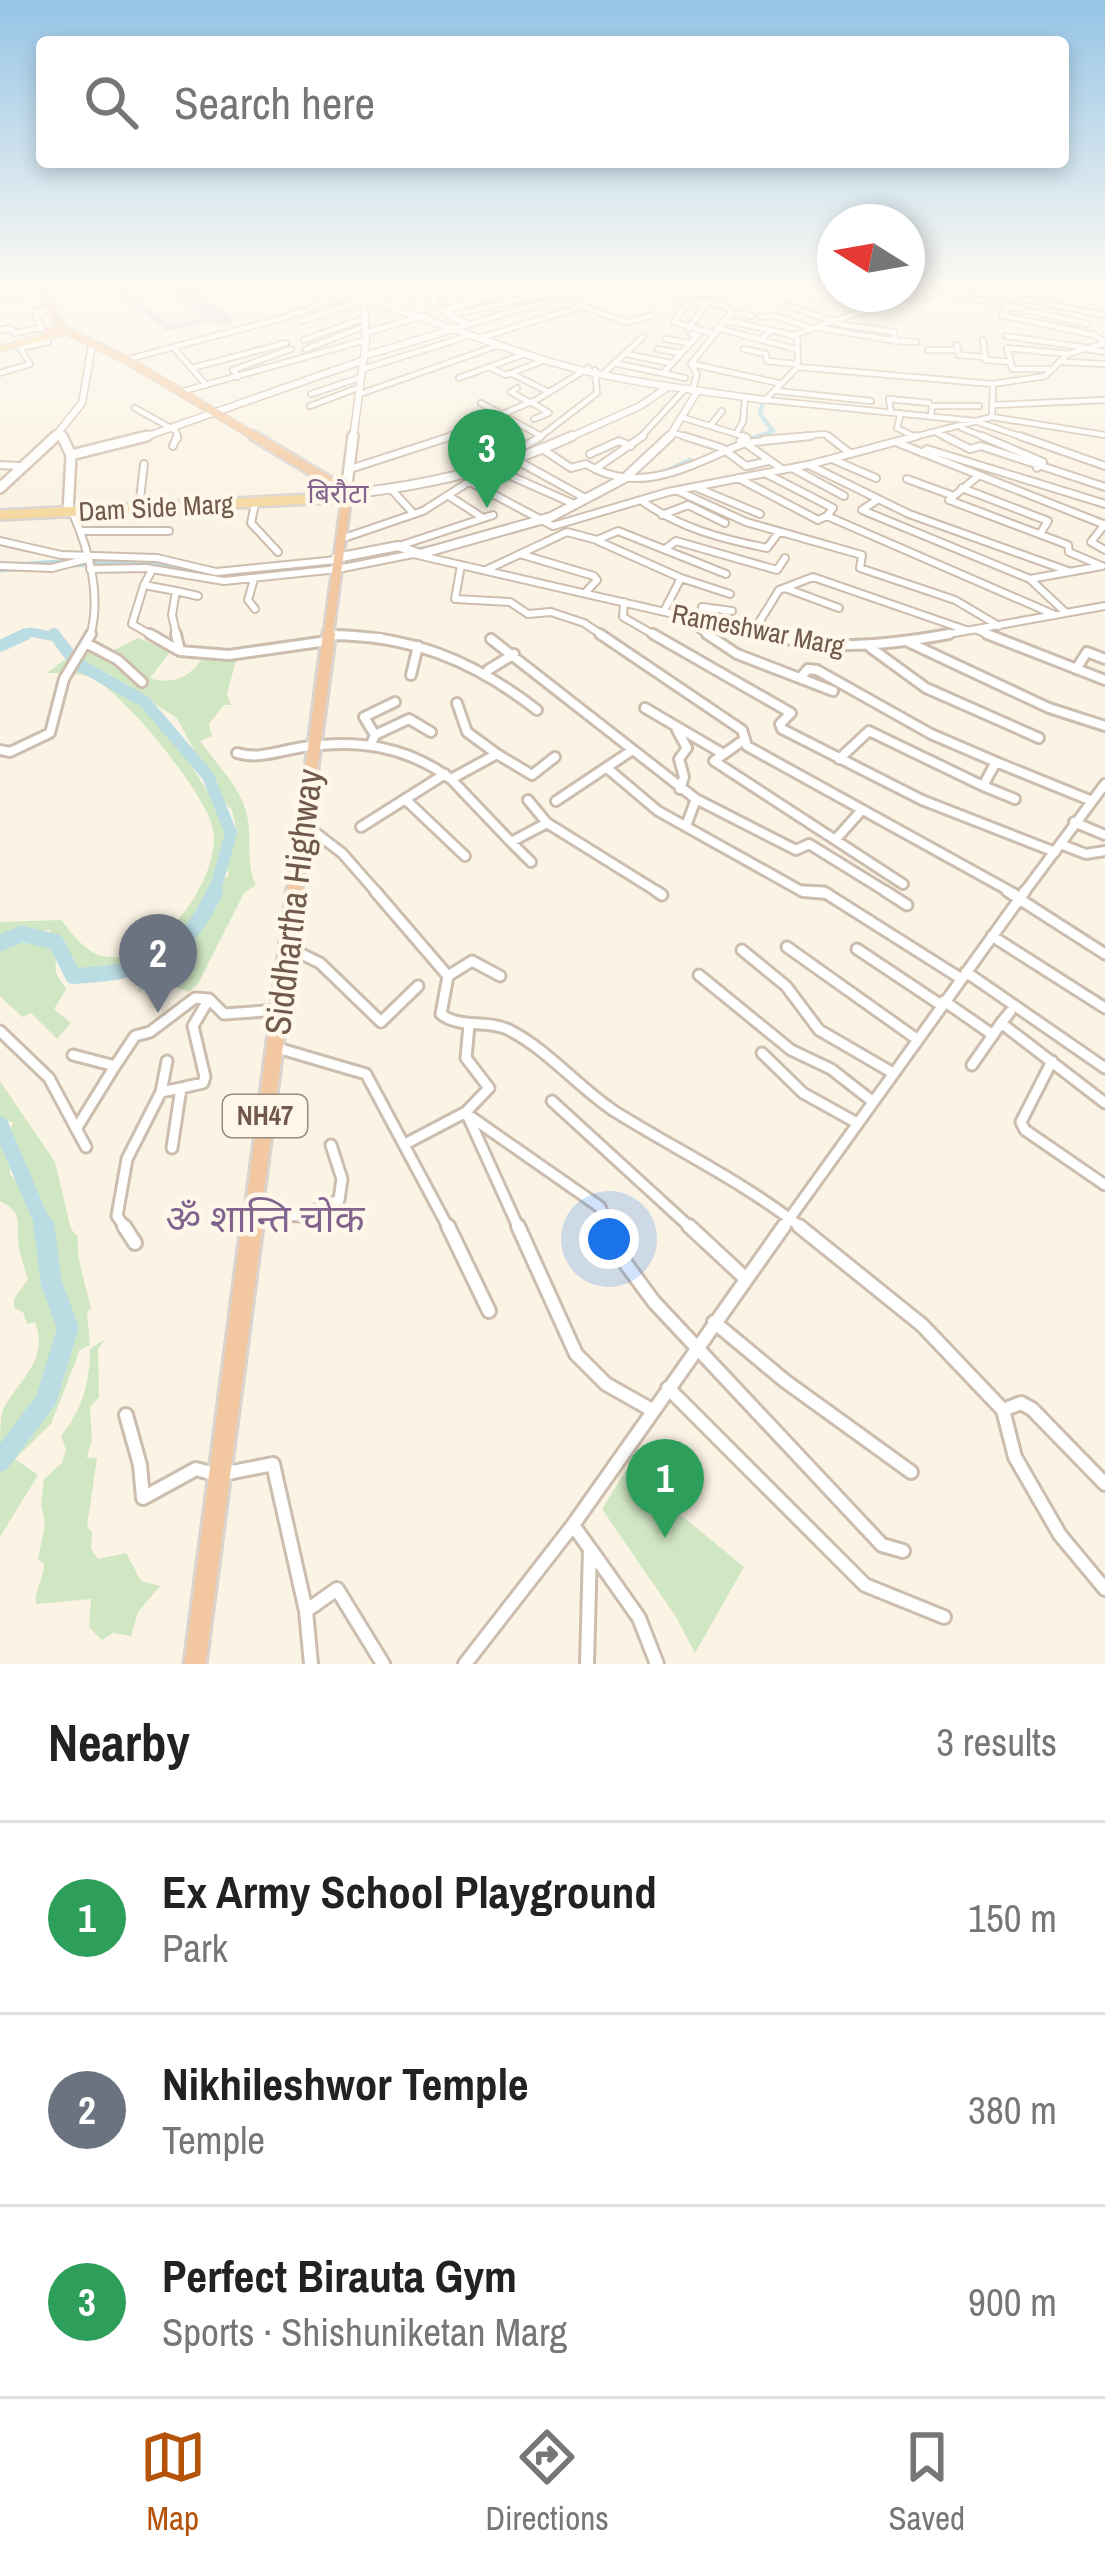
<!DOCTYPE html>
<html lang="en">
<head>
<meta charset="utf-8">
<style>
  body { margin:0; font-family:"Archivo Narrow","Noto Sans Devanagari",sans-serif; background:#f2f2f2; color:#222 }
  .compass { position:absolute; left:817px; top:204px; width:108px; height:108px; border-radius:50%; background:#fff; box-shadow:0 6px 18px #0003; rotate:281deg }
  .you { position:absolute; left:609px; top:1239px; width:42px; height:42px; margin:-30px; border:9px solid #fff; border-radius:50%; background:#1a73e8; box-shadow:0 0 0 18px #1a73e833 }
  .badge { display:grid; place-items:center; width:78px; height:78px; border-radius:50%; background:#b45309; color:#fff; font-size:39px; font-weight:700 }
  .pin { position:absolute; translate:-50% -99px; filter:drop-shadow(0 3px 6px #0008) }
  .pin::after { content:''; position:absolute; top:63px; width:42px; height:36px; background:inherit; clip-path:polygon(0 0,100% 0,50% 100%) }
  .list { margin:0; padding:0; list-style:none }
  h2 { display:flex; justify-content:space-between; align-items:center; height:156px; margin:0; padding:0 48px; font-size:51px }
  h2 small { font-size:39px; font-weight:400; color:#767676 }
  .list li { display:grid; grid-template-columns:78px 1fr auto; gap:36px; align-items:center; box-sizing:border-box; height:192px; padding:0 48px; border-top:3px solid #e0e0e0 }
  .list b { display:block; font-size:45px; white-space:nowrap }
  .list p { margin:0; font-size:39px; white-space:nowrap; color:#767676 }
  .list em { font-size:39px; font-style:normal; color:#767676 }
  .icon { flex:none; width:66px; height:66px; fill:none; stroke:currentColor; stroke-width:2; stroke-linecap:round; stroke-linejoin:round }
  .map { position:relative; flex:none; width:1105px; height:1664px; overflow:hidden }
  .search { position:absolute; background:#fff; box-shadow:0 6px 18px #0003; left:36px; right:36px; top:36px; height:132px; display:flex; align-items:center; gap:30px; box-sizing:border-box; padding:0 42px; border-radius:12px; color:#767676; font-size:45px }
  .sheet { height:732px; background:#fff }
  nav { display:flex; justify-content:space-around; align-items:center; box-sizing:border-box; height:168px; border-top:3px solid #e0e0e0; background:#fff; font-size:33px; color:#767676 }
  nav a { display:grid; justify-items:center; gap:6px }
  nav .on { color:#b45309 }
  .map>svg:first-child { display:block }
</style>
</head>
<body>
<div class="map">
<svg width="1105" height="1664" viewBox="0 0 1105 1664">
  <rect width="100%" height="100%" fill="#fbf3e4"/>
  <path fill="#d1e7c4" d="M138 638 171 651 150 678C172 685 189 678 202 659L237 657 227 694 231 705H224L209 724 212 736 200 741C216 764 238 784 246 811 253 836 245 863 256 885L244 893 198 984 189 992 176 987 156 1000 152 987 138 992 142 979C153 974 192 938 201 928 214 911 211 889 229 875L225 865 236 828 232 810 217 794 177 718 109 674 69 655 86 646 116 661 130 675 110 652Z
    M64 660C130 682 168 727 202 783 210 796 223 807 225 822 231 865 200 925 165 951 141 969 107 973 78 973L49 930 0 937V922L61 920C70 931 81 946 94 953 149 979 223 880 213 829 206 794 125 694 92 678 80 672 61 674 47 673Z
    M18 936 23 943 55 946 56 973 66 989 54 1009 71 1023 57 1039 31 1013 22 1017 0 996V943Z
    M0 1081 55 1162 71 1229 78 1237C76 1259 86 1286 91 1308L87 1312 90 1345 80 1350 51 1424 15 1459 38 1475 0 1537V1463L20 1435 32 1428 61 1371 63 1353 70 1340 73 1320 54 1284 56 1249 50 1251 47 1213 9 1132 13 1122 0 1120Z
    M0 1137 11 1150 10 1175 26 1188 31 1214 47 1239C36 1280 54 1287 57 1323 62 1375 30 1415 0 1453 0 1441 0 1423 2 1412 17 1380 50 1362 35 1322L27 1324 23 1312 14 1308V1299L28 1279C25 1269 18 1250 18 1240 17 1218 22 1213 0 1201Z
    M105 1339 98 1349 99 1397 90 1407 92 1439 87 1458H97L87 1527 92 1532 91 1549 98 1559 126 1553 141 1581 160 1586 138 1612 131 1636 113 1633 102 1640 89 1627 91 1599 36 1604C34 1589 44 1579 44 1564L38 1559 45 1524 41 1503 44 1479 62 1463 66 1449 61 1436C82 1410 90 1383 90 1349Z
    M626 1470 744 1567 695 1653 676 1617 602 1509Z"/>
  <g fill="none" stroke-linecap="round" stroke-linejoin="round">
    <path stroke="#badce3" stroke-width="4.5" d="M1054 306 1092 313
      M753 439 773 431 760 414 763 401"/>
    <path stroke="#badce3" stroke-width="6" d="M749 441 760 436
      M668 471 690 461
      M474 541 529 526
      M343 564 435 547"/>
    <path stroke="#badce3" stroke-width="9" d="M0 568 117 560 208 576
      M302 571 333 566
      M19 637 30 632 56 637"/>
    <path stroke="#badce3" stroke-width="12" d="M54 634 75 662 145 702 208 776 231 833 214 894
      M0 646 26 634"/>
    <path stroke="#badce3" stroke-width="16" d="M0 943 22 934 56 942 73 976C144 973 185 959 215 891
      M0 1124 45 1229"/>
    <path stroke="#badce3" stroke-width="21" d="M0 1461 46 1400 68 1328 51 1282 44 1226"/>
    <path fill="#d8ccd4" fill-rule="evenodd" d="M107 286H119L169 324 201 318 207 310 216 312 209 322 167 331Z"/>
    <path fill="#d8ccd4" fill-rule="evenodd" d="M163 286H190L233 319 230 324H212Z"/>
    <defs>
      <path id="minor-far4" d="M707 286 724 301 723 306
        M799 286 808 295 829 291
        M821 286 848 303
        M912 286 931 291
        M960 286 1105 315
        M680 288 708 287
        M364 291 395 290 436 302
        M943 291 1087 324
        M686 294 713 293
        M850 294 887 304
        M815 296 824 301H816
        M432 297 475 286
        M0 298 46 289
        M679 299 723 305 732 312 691 364 697 374 692 391
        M690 300 674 322 714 334
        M787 305 843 325 894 332 896 341 916 342
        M1011 306 1002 315 1094 335 1105 342
        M732 312 751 316
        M450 315 583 286
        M760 317 775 316 811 328
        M723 320 771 330 763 338
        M302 321 364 300
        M467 325 599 286
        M717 328 795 349
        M820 328 896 341
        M42 329 35 312 52 309
        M688 329 707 303
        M0 330 10 328 14 333 41 328
        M771 330 795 336
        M366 333 425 315
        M1006 336 1082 347
        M480 338 582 306 626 322 653 315
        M666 339 689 343
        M304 340 365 318
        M983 340 986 360 1011 362 1007 348 1068 354
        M957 345 959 355 984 357
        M174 348 206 385
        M306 349 365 326
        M658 349 680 353
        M744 349 766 354 767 361 796 364
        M1086 349 1105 352
        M928 350H958
        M626 354 670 363
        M125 360 283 318 352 294
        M1064 362 1105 364
        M614 363 685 378
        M1010 363 1013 369H1048
        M692 364 778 383
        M798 367 797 334 900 298 938 293 946 286
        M192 368 286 343
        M491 368 506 375 545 360
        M363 369 471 335
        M605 372 643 337
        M664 372 698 335 691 334
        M0 373 30 364 20 348 48 342
        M510 373 549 392
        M238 377 233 370 291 349
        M459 378 525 354
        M993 384 1045 376 1068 354 1105 343
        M517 388 511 392 529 402
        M777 391 871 401
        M180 392 366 340
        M311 394 362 377
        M360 394 499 345
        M765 400 798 367 993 384 992 417 906 439
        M766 400 975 421 1028 439
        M531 402 549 413 534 419
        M481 403 541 436 597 393 595 370
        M993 405 1105 400
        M310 406 360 387
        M135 408 176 431 178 439
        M891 412 889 399 929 403
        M901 413 897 428 915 437
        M931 416 932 406H979
        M992 417 1105 435
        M684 418 736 434
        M710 426 722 411
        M962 428 989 439
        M673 433 694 439
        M937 433 950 439
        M450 435 457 439
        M444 439 538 399 588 368
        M536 439 540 437
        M639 439 685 389
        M744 439 747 438 736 434 743 422 745 399
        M763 439 825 434 832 439"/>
      <path id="minor-far3" d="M643 436 595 469C648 494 695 462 745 443L782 469
        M684 436 722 448 746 466 769 461
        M828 436 851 454
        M944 436 970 449 981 446 1105 487
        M982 436 1043 462 1037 468
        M1020 436 1105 466
        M740 441 747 438 743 436
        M746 443 811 436
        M898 443 1103 524
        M173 446 177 436
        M544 450 571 468 586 464 595 469
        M922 453 927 449 1105 504
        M590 454 619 441 631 446
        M834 460 876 478
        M518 461 585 498
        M497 462 540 437
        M0 465 19 466
        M811 466 909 514 1068 571
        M493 468 574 504
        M350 469 452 436
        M794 469 844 496
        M765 473 833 508 827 516 1055 615
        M977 477 949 500 1068 545 1069 552 1102 566 1030 579 1065 612
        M738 478 818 520 827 516
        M907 479 951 495
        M470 482 553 526 668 492 812 464 917 436
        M695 487 760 514
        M962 488 1048 521 1040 534
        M392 490 413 513
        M678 491 746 522 862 555 860 568 955 600 999 626
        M449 496 483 518
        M877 500 862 510 1030 579
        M642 501C680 528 722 539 767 548L779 532
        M255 504 251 523 278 552
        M139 508 144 464
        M72 511C89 551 102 594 90 637
        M662 515 688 505 725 523
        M1105 524 1091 542 1105 550
        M81 531H169
        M341 539 423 511 497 464 452 436
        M0 541 61 555 157 558 216 572 336 560
        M598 541 681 578 664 611
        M399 546 493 515
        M665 549 676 541 777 570 785 558
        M520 554 594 576 597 580 585 593
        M461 565 455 599 510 602 528 614 551 612 584 623 605 637
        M0 566 52 568 87 559
        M90 569 146 568 224 581 338 569 413 554 773 637
        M152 570 144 585 176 591 172 615 177 637
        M486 570 567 532 597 540 618 531 726 574
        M681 578 730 594
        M254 579 248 600 255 609
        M144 585 132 624 155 637
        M785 588 839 608
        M176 591 198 596
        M624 602 623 617 658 637
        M977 630 995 637
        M753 632 779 590 813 577 966 630
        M328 635 381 637
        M712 637 698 628 702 607 732 611
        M932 637 1105 606"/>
      <path id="minor-far2" d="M150 634 178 650
        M176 634 180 651 229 655 327 641
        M600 634 742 730 747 746 1015 894
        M653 634 791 713 780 724 782 729 922 800 1055 852
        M707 634 737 654 833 691
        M760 634C830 650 878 647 949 634
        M987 634 1105 680
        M328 635C410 635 473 660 537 710
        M491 639 696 799 686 826
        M908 642 1049 708 1105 726
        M88 644 118 660 142 682
        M871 648 926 688 1039 738
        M1076 669 1087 652 1105 659
        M488 670 514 654
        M411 675 418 646
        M801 677 808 669 817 670 931 734 996 762
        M457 703 467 732 497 754
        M645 708 720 752
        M677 730 687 748 679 759 684 777 680 789
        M375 735 364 717 395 702
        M745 739 714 761 903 884
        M372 742 375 735 409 719 431 732
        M0 750 10 752 50 733 64 679 91 634
        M237 753C259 760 281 750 304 747 358 739 406 746 451 779L497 754 532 775 555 757
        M839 759 869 731 983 786
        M607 768 658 811 803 892 828 894
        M451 779 511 842 547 823 661 894
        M405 799 465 856
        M696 799 796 850 809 844 890 894
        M1015 799 983 786 996 762 1092 801
        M528 800 547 823
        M556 801 631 751
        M1074 822 1105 835
        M304 824 342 853 378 894
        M361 827 445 774
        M836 839 861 811
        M511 842 531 862
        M1060 844 1086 854 1105 851
        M1023 894 1105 784"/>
      <path id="minor-far1" d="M375 891 448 976 441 1014C459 1029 490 1019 511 1031 549 1051 579 1088 614 1111 678 1151 744 1182 803 1229
        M656 891 662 895
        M802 891 824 892 960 978
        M885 891 907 905
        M1007 891 1105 954
        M992 936 1105 1008
        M287 947 320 963 381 1022 418 986
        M787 947 918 1040
        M857 949 941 1005
        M742 950 786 986 819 1030 893 1073
        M966 972 1105 1068
        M699 975 791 1050 831 1069 872 1101
        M448 976 472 961 500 976
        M944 1001 993 1035 1001 1023 1105 1103
        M1001 1023 1010 1012
        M0 1031 49 1078 86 1147
        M274 1047 366 1074 449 1229
        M762 1053 803 1093 857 1123
        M73 1055 115 1066 135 1036 150 1032 195 998 209 999 224 1014 280 1010
        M1052 1061 1021 1122 1025 1130 1105 1185
        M972 1065 993 1035
        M161 1092 167 1061
        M552 1101 692 1229
        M466 1112 519 1229
        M471 1117 600 1207 610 1229
        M78 1126 115 1066
        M407 1143 466 1112 489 1088 466 1058 469 1025
        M172 1148 181 1088 203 1083 205 1077 193 1026 209 999
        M254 1214 302 1216 339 1200 342 1179 331 1145
        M126 1229 117 1216 127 1159 161 1092 181 1088
        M782 1229 1025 891"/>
      <path id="minor" d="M124 1226 135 1243
        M448 1226 489 1311
        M518 1226 576 1354 606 1384 652 1410
        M609 1226 626 1264 654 1302 882 1545 903 1551
        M689 1226 745 1278
        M799 1226 922 1325 1003 1410 1015 1457 1060 1535 1105 1589
        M714 1322 785 1381 911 1472
        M668 1388 865 1585 944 1617
        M1003 1410 1021 1403 1032 1409 1105 1484
        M126 1415 140 1465 143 1498 196 1469 218 1475 273 1464 306 1611 311 1664
        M573 1525 590 1549 587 1664
        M591 1550 639 1618 657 1664
        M306 1611 337 1589 383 1664
        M465 1664 573 1525 784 1226"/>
      <path id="tertiary-far1" d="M322 286C398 306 469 337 544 360 616 382 691 389 765 400
        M566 439 640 406 668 387
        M668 439 697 392"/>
      <path id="tertiary" d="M347 494C424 486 502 468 572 436
        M336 558 398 546 420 554 551 517 625 478 670 436"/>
      <path id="secondary-far1" d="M364 356 467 325 443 311 506 292 555 286
        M61 434 64 439
        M53 439 82 403 92 346
        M139 439 364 360
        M353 439 366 340 363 286"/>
      <path id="secondary" d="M62 436 71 455 68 512
        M71 455 147 436
        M0 488 56 436
        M346 492 353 436"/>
      <path id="primary-far1" d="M0 349 53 335"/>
      <path id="primary" d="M0 515 333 498"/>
      <path id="trunk-far4" d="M46 286 54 315 64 329
        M61 328V333H48Z
        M65 330 127 360 259 439"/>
      <path id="trunk-far3" d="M254 436 345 491
        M328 637 347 494"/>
      <path id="trunk-far2" d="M295 894 329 634"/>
      <path id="trunk-far1" d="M251 1229 295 891"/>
      <path id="trunk" d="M195 1664 252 1226"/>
    </defs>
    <use href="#minor-far4" stroke="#cdbdae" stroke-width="8"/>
    <use href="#minor-far3" stroke="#cdbdae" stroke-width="10"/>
    <use href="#minor-far2" stroke="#cdbdae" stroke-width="14"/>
    <use href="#minor-far1" stroke="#cdbdae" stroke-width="15"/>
    <use href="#minor" stroke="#cdbdae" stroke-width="18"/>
    <use href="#tertiary-far1" stroke="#cdbdae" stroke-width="9"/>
    <use href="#tertiary" stroke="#cdbdae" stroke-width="12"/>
    <use href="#secondary-far1" stroke="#d0bdac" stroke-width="9"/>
    <use href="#secondary" stroke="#d0bdac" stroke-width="14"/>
    <use href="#primary-far1" stroke="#dad4d0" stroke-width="9"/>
    <use href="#primary" stroke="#dad4d0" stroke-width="14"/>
    <use href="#trunk-far4" stroke="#dad4d0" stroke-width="10"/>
    <use href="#trunk-far3" stroke="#dad4d0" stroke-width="14"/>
    <use href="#trunk-far2" stroke="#dad4d0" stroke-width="18"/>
    <use href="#trunk-far1" stroke="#dad4d0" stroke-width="22"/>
    <use href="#trunk" stroke="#dad4d0" stroke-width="27"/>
    <use href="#minor-far4" stroke="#fff" stroke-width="4.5"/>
    <use href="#minor-far3" stroke="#fff" stroke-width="6"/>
    <use href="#minor-far2" stroke="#fff" stroke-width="8"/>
    <use href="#minor-far1" stroke="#fff" stroke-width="9"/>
    <use href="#minor" stroke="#fff" stroke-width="12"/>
    <use href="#tertiary-far1" stroke="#fff" stroke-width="6"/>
    <use href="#tertiary" stroke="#fff" stroke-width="8"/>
    <use href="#secondary-far1" stroke="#fff" stroke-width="6"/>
    <use href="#secondary" stroke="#fff" stroke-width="9"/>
    <use href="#primary-far1" stroke="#f5d8a0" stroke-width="6"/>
    <use href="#primary" stroke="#f5d8a0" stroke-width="9"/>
    <use href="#trunk-far4" stroke="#f3c8a0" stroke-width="8"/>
    <use href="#trunk-far3" stroke="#f3c8a0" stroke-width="9"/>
    <use href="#trunk-far2" stroke="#f3c8a0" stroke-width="12"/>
    <use href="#trunk-far1" stroke="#f3c8a0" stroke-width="16"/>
    <use href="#trunk" stroke="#f3c8a0" stroke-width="21"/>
  </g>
  <linearGradient id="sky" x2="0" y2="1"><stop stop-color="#95c4e6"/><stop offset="0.55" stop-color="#fdfaf3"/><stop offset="1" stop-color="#fdfaf3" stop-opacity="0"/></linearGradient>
  <rect width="1105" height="519" fill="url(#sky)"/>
  <g text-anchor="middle" stroke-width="9" stroke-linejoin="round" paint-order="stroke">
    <g font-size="27" fill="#81638d" stroke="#fef7ea">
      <text x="338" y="503">बिरौटा</text>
    </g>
    <g font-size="27" fill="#715a4b" stroke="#fef7ea">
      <text transform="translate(156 508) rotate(-3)" y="9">Dam Side Marg</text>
      <text transform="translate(758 630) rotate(11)" y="9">Rameshwar Marg</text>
    </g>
    <rect fill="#fef7ea" stroke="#9b897b" stroke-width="3" x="223" y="1095" width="84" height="42" rx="9"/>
    <g font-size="27" font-weight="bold" fill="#715a4b">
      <text x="265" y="1125">NH47</text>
    </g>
    <g font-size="36" fill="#715a4b" stroke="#fef7ea">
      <text transform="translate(293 902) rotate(-83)" y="13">Siddhartha Highway</text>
    </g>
    <g font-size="39" fill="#81638d" stroke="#fef7ea">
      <text x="265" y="1232">ॐ शान्ति चोक</text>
    </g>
  </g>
</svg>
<svg class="compass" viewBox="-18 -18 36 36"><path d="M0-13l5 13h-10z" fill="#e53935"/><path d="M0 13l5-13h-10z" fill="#767676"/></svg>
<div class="you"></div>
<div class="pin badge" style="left:665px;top:1538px;background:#2e9e5b">1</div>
<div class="pin badge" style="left:158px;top:1013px;background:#6b7280">2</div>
<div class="pin badge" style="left:487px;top:508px;background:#2e9e5b">3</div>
<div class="search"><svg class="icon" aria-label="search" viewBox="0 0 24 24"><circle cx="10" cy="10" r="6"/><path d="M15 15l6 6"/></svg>Search here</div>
</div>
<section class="sheet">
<h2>Nearby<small>3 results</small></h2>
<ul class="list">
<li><span class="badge" style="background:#2e9e5b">1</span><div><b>Ex Army School Playground</b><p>Park</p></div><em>150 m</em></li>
<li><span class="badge" style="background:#6b7280">2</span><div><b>Nikhileshwor Temple</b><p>Temple</p></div><em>380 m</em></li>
<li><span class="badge" style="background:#2e9e5b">3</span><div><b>Perfect Birauta Gym</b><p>Sports · Shishuniketan Marg</p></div><em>900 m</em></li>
</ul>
</section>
<nav>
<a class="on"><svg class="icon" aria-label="map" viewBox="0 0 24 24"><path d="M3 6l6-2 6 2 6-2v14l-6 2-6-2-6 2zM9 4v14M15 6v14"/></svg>Map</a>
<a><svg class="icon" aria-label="directions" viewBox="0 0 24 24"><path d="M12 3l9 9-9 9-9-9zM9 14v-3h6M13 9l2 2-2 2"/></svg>Directions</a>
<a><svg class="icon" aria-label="saved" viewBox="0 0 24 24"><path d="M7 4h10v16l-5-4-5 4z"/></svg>Saved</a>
</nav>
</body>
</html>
